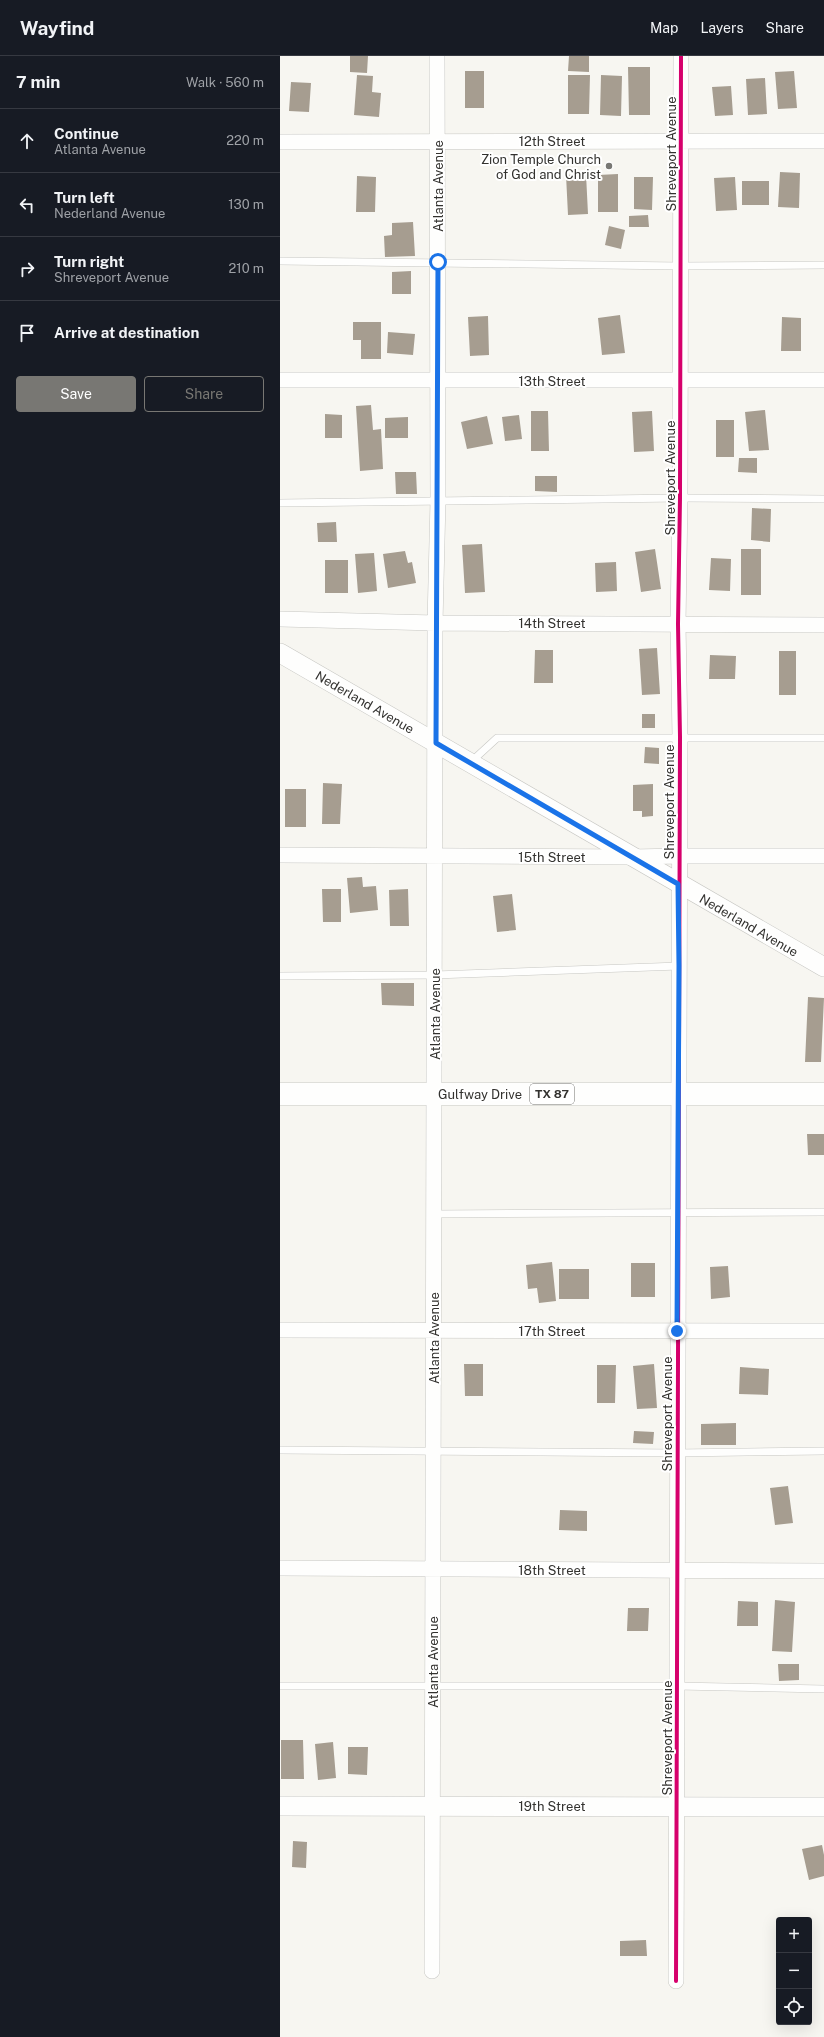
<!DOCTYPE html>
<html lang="en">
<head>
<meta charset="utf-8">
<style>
  body { margin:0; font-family:"Public Sans",sans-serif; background:#20242c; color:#f1f3f6 }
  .controls { position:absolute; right:12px; bottom:12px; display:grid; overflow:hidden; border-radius:4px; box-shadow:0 4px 16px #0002 }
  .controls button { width:36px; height:36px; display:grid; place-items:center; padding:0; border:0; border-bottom:1px solid #363941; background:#171b24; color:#f1f3f6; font:20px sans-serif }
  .stop { position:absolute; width:12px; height:12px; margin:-9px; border:3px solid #1a73e8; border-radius:50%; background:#fff }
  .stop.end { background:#1a73e8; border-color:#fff; box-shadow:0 1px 4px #0008 }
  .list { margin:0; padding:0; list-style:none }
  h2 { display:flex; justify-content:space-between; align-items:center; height:52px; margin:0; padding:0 16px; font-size:17px }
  h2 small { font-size:13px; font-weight:400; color:#9ea1a6 }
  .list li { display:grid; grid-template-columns:26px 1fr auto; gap:12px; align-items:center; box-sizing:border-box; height:64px; padding:0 16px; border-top:1px solid #363941 }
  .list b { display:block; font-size:15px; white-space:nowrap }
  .list p { margin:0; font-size:13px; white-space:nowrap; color:#9ea1a6 }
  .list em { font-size:13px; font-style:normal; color:#9ea1a6 }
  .actions { display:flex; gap:8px; padding:12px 16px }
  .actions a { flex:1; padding:9px 0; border:1px solid #787773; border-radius:4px; text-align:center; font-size:14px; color:#787773 }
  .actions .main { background:#787773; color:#fff }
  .icon { flex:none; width:22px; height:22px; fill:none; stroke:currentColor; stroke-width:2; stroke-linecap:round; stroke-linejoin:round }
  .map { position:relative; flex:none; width:544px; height:1981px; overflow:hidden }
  header { display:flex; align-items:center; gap:24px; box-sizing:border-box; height:56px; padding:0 20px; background:#171b24; border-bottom:1px solid #363941 }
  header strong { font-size:19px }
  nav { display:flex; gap:22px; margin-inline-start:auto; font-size:14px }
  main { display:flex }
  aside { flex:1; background:#171b24 }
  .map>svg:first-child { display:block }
</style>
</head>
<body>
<header>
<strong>Wayfind</strong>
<nav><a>Map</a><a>Layers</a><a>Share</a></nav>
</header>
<main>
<aside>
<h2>7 min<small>Walk · 560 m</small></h2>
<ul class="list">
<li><svg class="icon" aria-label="ahead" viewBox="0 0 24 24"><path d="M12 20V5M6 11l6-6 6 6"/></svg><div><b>Continue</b><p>Atlanta Avenue</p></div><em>220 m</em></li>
<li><svg class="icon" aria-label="left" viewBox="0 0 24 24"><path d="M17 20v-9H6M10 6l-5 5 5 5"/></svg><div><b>Turn left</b><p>Nederland Avenue</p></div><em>130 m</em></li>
<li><svg class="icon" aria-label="right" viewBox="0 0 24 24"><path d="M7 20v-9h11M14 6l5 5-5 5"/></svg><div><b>Turn right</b><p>Shreveport Avenue</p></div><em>210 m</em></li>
<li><svg class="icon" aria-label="arrive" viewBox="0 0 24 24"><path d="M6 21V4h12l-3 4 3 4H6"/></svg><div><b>Arrive at destination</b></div></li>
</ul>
<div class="actions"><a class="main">Save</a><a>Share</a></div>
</aside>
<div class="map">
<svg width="544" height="1981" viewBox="0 0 544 1981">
  <rect width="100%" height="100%" fill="#f7f6f1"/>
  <path fill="#a69d90" d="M70 0H88L87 17 70 16Z
    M289 0H309V16L288 15Z
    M348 11H370V59H349Z
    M185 15H204V52H185Z
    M514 15 517 52 498 53 495 16Z
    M77 19 93 20 92 36 101 37 99 61 74 59Z
    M288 19H310L309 58H288Z
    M321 19 342 20 341 60 320 59Z
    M485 22 487 58 468 59 466 23Z
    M11 26 31 27 29 56 9 55Z
    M451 30 453 59 435 60 432 31Z
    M500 116 520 117 519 152 498 151Z
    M306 118 308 158 288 159 286 119Z
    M338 118V156H318V119Z
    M77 120 96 121 95 156H76Z
    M354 121H373L372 154 354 153Z
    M455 121 457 154 436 155 434 122Z
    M462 125H489V149H462Z
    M368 159 369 171H349V160Z
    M133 166 135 200 105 201 104 180 112 179V167Z
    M329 170 345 174 341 193 325 189Z
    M131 215V238H112V216Z
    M340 259 345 297 322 299 318 262Z
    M208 260 209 299 190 300 188 261Z
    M502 261 521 262V295H501Z
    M73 266H101V303H81V284H73Z
    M108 276 135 278 133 299 107 297Z
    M91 349 93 374 101 373 103 413 80 415 76 350Z
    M485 354 489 394 469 395 465 356Z
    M251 355H268L269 395H251Z
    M372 355 374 395 354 396 352 356Z
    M45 358 62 359V382H45Z
    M239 359 242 383 225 385 222 361Z
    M207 360 213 388 187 393 181 366Z
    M128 361V382H105V362Z
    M436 364H454V401H436Z
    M459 402H477V417L458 416Z
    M115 416H136L137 438H116Z
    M255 420H277V436L255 435Z
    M472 452 491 453 490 486 471 484Z
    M56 466 57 486H38L37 467Z
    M202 488 205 536 185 537 182 489Z
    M375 493 381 533 361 536 355 496Z
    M461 493H481V539H461Z
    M125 495 128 507 132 506 136 527 108 532 103 498Z
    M94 497 97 535 78 537 75 498Z
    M431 502 451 503 450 535 429 534Z
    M45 504H68V537H45Z
    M336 506 337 535 316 536 315 507Z
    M377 592 380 638 362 639 359 593Z
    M255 594H273V627H254Z
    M499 595H516V639H499Z
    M430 599 456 600 455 623H429Z
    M362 658H375V672H362Z
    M365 691 379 692V708L364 707Z
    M43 727 62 728 60 768H42Z
    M373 728V760L362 761V755H353V729Z
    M5 733H26V771H5Z
    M82 821 83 831 96 830 98 854 70 857 67 822Z
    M42 833H61V866H43Z
    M128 833 129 870H110L109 834Z
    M232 838 236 874 217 876 213 840Z
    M101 927H134V950L102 949Z
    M528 941 544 942 541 1006H525Z
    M527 1078H544V1099H528Z
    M272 1206 276 1245 259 1247 257 1232 248 1233 246 1209Z
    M351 1207H375V1241H351Z
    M448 1210 450 1241 431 1243 430 1211Z
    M279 1213H309V1243H279Z
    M184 1308H203V1340H185Z
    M374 1308 377 1352 357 1353 353 1310Z
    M317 1309H336L335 1347H317Z
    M460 1311 489 1313 488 1339 459 1338Z
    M456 1367V1389H421V1368Z
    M354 1375 374 1376 373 1388 353 1387Z
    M508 1430 513 1467 495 1469 490 1432Z
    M280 1454 307 1455V1475L279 1474Z
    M495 1544 515 1546 512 1596 492 1595Z
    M458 1545 478 1546V1570H457Z
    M348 1552H369L368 1575H347Z
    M498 1608H519V1624L499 1625Z
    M1 1684H23L24 1723H1Z
    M53 1686 56 1722 38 1724 35 1688Z
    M68 1691H88L87 1719 68 1718Z
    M13 1785 27 1786 26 1812 12 1811Z
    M542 1789 544 1799V1820L529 1824 522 1793Z
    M366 1884 367 1900H340V1885Z"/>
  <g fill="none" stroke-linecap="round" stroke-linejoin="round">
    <defs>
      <path id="service" d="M0 205 400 210 544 209
        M0 447 400 442 544 443
        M192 705 217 682H544
        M0 920 155 919 399 910
        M155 1158 544 1156
        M0 1394 397 1397 544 1395
        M0 1630H397L544 1633"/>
      <path id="minor" d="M0 86 544 85
        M0 324H544
        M0 563 155 567 544 569
        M0 799 353 801 399 800H544
        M0 1274 544 1275
        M0 1512 544 1515
        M152 1915 155 567 158 444 157 0
        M396 1925 400 681 398 568 400 442 401 0"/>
      <path id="tertiary" d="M0 597 544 911
        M0 1750 544 1751"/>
      <path id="primary" d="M0 1038H544"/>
    </defs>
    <use href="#service" stroke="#c7c7c3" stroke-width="8"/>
    <use href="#minor" stroke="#c7c7c3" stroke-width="16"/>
    <use href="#tertiary" stroke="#c7c7c3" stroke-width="20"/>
    <use href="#primary" stroke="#c7c7c3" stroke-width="23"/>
    <use href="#service" stroke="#fefefd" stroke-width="7"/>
    <use href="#minor" stroke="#fefefd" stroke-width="15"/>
    <use href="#tertiary" stroke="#fefefd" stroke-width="19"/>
    <use href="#primary" stroke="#fefefd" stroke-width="22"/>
    <defs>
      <path id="cycleway" d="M396 1925 400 681 398 568 400 442 401 0"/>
    </defs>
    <use href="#cycleway" stroke="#fff" stroke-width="6"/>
    <use href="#cycleway" stroke="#d6006c" stroke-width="4"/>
  </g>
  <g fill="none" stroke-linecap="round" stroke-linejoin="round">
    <path stroke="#1a73e8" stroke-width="5" d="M158 206 156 687 398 828 399 910 397 1275"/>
  </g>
  <circle fill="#787773" stroke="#fff" stroke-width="1.5" cx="329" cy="110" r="4"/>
  <g text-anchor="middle" stroke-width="4" stroke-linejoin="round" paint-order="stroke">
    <rect fill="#fff" stroke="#70706d" stroke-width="1" x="250" y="1028" width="44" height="20" rx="3"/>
    <g font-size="12" font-weight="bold" fill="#33322f">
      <text x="272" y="1042">TX 87</text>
    </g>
    <g font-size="13" fill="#33322f" stroke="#fff">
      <text x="272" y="90">12th Street</text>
      <text transform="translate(391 98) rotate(-90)" y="5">Shreveport Avenue</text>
      <text transform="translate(158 130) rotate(-90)" y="5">Atlanta Avenue</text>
      <text x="272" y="330">13th Street</text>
      <text transform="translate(390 422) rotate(-90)" y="5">Shreveport Avenue</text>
      <text x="272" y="572">14th Street</text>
      <text transform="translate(85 646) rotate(30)" y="5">Nederland Avenue</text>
      <text transform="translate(389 746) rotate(-90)" y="5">Shreveport Avenue</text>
      <text x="272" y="806">15th Street</text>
      <text transform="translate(469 869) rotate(30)" y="5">Nederland Avenue</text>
      <text transform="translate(155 958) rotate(-90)" y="5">Atlanta Avenue</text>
      <text x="200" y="1043">Gulfway Drive</text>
      <text x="272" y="1280">17th Street</text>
      <text transform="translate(154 1282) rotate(-90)" y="5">Atlanta Avenue</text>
      <text transform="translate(387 1358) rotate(-90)" y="5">Shreveport Avenue</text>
      <text x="272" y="1519">18th Street</text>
      <text transform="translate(153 1606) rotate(-90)" y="5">Atlanta Avenue</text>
      <text transform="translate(387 1682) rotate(-90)" y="5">Shreveport Avenue</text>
      <text x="272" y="1755">19th Street</text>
    </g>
    <g font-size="13" fill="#33322f" stroke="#fff" text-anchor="end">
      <text x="321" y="108">Zion Temple Church<tspan x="321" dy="15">of God and Christ</tspan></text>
    </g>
  </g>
</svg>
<div class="controls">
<button>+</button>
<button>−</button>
<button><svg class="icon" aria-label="locate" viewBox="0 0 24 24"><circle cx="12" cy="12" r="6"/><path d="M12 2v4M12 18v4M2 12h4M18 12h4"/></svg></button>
</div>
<div class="stop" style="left:158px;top:206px"></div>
<div class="stop end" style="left:397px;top:1275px"></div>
</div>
</main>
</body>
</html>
